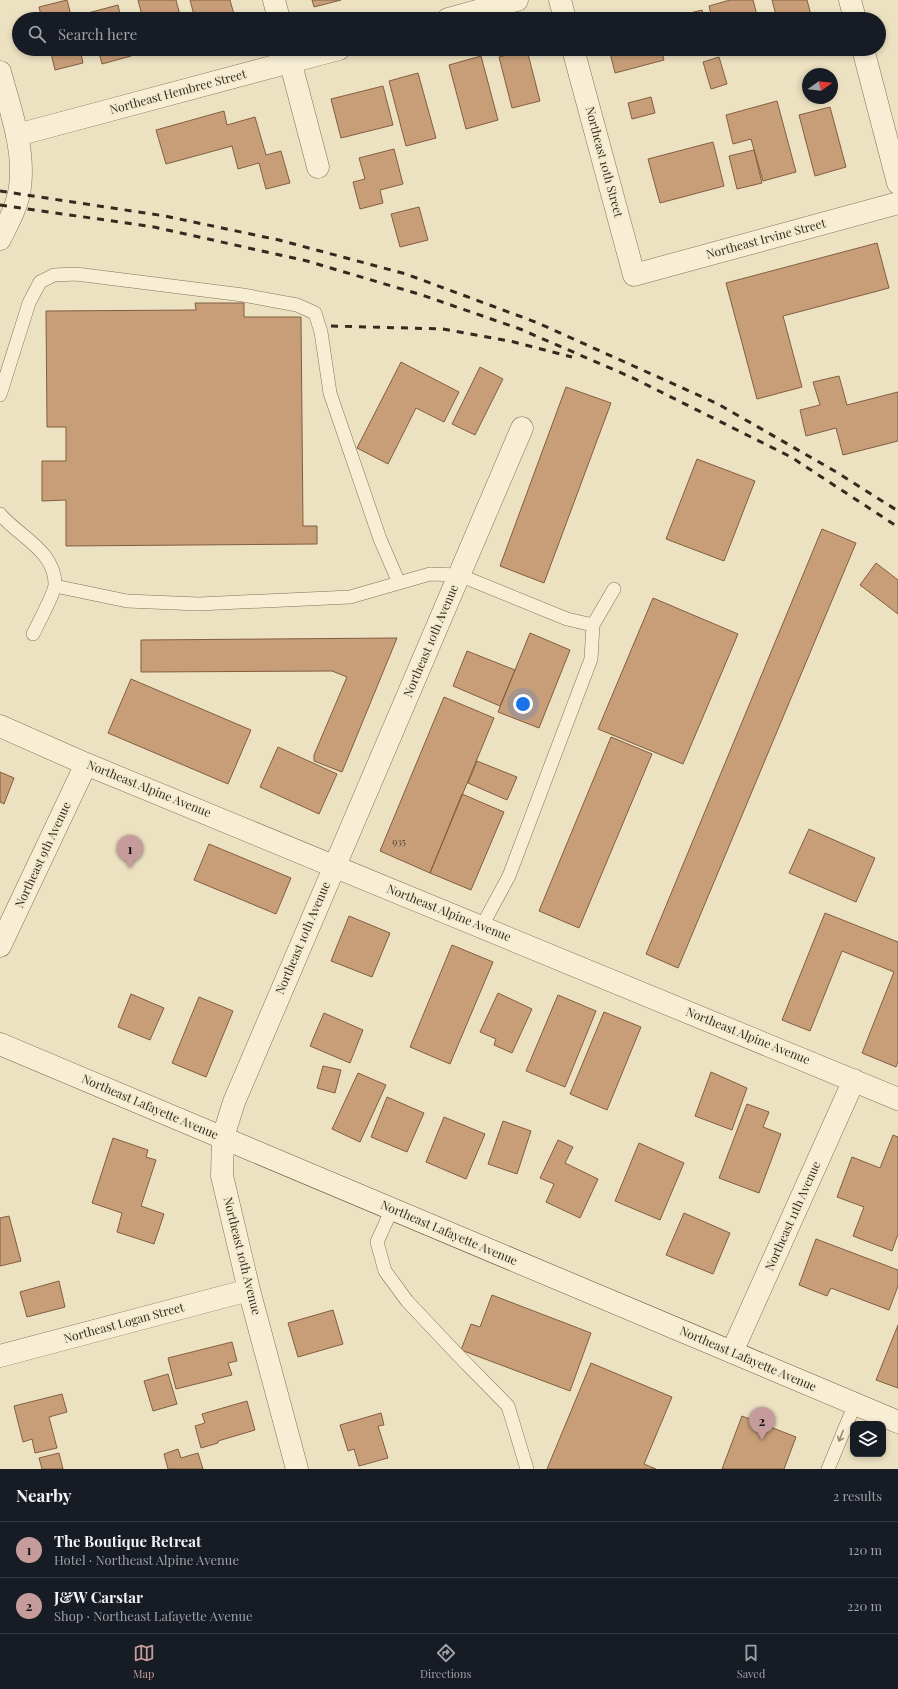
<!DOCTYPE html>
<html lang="en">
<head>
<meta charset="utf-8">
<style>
  body { margin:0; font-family:"Playfair Display",serif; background:#20242c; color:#f1f3f6 }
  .controls { position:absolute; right:12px; bottom:12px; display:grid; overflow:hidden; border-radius:8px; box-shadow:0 2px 6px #0003 }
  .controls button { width:36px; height:36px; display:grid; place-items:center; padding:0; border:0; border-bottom:1px solid #363941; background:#171b24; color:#f1f3f6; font:20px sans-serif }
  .compass { position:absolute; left:802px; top:68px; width:36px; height:36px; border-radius:50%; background:#171b24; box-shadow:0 2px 6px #0003; rotate:75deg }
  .you { position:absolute; left:523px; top:704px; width:14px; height:14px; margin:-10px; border:3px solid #fff; border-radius:50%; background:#1a73e8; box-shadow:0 0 0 6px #1a73e833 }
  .badge { display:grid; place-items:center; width:26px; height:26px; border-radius:50%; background:#c59c9b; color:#111; font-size:13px; font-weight:700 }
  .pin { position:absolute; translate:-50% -33px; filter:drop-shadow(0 1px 2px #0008) }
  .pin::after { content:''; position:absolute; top:21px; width:14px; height:12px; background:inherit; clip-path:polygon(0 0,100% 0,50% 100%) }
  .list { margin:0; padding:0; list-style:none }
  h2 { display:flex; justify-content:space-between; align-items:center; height:52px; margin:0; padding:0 16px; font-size:17px }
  h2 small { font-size:13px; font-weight:400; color:#9ea1a6 }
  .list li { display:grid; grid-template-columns:26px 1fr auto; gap:12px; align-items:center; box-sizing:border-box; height:56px; padding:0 16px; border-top:1px solid #363941 }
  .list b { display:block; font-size:15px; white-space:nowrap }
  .list p { margin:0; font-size:13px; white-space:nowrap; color:#9ea1a6 }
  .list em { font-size:13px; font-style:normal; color:#9ea1a6 }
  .icon { flex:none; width:22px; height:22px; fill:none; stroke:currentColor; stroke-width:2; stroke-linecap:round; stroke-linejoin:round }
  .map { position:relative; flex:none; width:898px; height:1469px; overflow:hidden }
  .search { position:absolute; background:#171b24; box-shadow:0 2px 6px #0003; left:12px; right:12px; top:12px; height:44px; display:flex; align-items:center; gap:10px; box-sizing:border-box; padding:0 14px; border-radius:22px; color:#9ea1a6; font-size:15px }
  .sheet { height:164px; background:#171b24 }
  nav { display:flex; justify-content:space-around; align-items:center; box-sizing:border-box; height:56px; border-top:1px solid #363941; background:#171b24; font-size:11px; color:#9ea1a6 }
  nav a { display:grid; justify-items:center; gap:2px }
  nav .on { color:#c59c9b }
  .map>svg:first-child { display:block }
</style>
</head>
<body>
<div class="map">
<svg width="898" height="1469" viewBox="0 0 898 1469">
  <rect width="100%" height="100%" fill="#ece1c1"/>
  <path fill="#c89e78" stroke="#825e40" d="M67 0 72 19H42L39 7Z
    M138 0H176L181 19H143Z
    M190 0H230L235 18 195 19Z
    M312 0H341L314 7Z
    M730 0H753L758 19H712L709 6Z
    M772 0H807L812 19H777Z
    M118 5 121 19H90L88 13Z
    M702 10 705 19H667Z
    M651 13 653 19H630Z
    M50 49H80L83 63 55 70Z
    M98 49H129L131 56 102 64Z
    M609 49H661L664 60 615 73Z
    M527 50 540 101 512 108 499 57Z
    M481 56 498 120 466 129 449 65Z
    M719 57 727 84 711 89 703 62Z
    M418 73 436 138 406 146 389 81Z
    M383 86 393 125 341 138 331 99Z
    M651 97 655 113 632 119 628 103Z
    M777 101 796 172 763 181 751 139 733 144 726 115Z
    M830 107 846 167 815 176 799 115Z
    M224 111 227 125 255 117 266 155 281 151 290 183 266 189 259 163 238 169 232 146 166 164 156 130Z
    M713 142 724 186 660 203 648 159Z
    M394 149 403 184 380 190 383 203 360 209 353 182 365 179 359 158Z
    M754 150 762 183 737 189 729 156Z
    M419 207 428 240 400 247 391 214Z
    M877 243 889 288 783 316 802 387 757 399 726 283Z
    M195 303H244V317H301L303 526H317V544L66 546V500L42 501V461H66V427H47L46 311 196 310Z
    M401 362 459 392 444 422 416 408 388 464 357 448Z
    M480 367 503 379 475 435 452 424Z
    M839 376 847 405 898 392V441L843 455 836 428 806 436 800 410 820 405 813 382Z
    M566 387 611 403 544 583 500 566Z
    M697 459 755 481 724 561 666 539Z
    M822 529 856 543 678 968 646 954Z
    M876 563 898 580V614L860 585Z
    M653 598 738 634 683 764 598 729Z
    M530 633 570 650 539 728 498 712Z
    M397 638 342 772 314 761V755L347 677 332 671 141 672V640Z
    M467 651 515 670 500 706 453 686Z
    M131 679 251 730 228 784 108 733Z
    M444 697 494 718 430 873 380 851Z
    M611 737 652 754 579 928 539 911Z
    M278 747 337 774 319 814 260 787Z
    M477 761 517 777 507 800 468 783Z
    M0 772 14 778 4 804 0 802Z
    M462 794 504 812 471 890 430 873Z
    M809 829 875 858 856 902 789 873Z
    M209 844 291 878 276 914 194 880Z
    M825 913 898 942V1062L896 1067 862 1053 894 972 842 951 810 1031 782 1020Z
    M349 916 390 933 372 977 331 961Z
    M452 945 493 962 450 1064 410 1047Z
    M498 993 532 1009 512 1053 494 1045 496 1039 480 1032Z
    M131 994 164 1008 150 1040 118 1027Z
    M558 995 596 1011 565 1087 526 1071Z
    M199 997 233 1011 206 1077 172 1063Z
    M604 1012 641 1027 607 1110 570 1094Z
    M324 1013 363 1030 350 1063 310 1046Z
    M323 1066 341 1070 335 1093 317 1088Z
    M711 1072 747 1088 732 1130 695 1116Z
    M358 1073 386 1085 360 1142 332 1129Z
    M387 1097 424 1113 407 1152 371 1137Z
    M747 1104 769 1112 763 1127 781 1134 759 1193 719 1178Z
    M444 1117 485 1134 466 1179 426 1162Z
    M503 1121 531 1131 517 1174 488 1164Z
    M893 1135 898 1137V1234L892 1251 853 1236 864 1207 837 1197 852 1157 880 1168Z
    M113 1138 148 1150 146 1157 156 1160 141 1206 164 1214 154 1244 117 1232 122 1213 92 1203Z
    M558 1140 573 1147 565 1163 598 1179 580 1218 546 1202 554 1184 540 1178Z
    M639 1143 684 1163 660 1220 615 1201Z
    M684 1213 730 1233 713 1274 666 1255Z
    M9 1216 21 1261 0 1266V1218Z
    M816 1239 898 1270V1286L889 1310 831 1288 827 1296 799 1285Z
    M59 1281 65 1307 27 1317 20 1292Z
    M492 1295 591 1333 570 1391 461 1350 471 1324 480 1327Z
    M333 1310 343 1344 298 1357 288 1323Z
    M898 1325V1388L876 1380Z
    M232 1342 237 1361 228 1363 232 1375 176 1389 168 1358Z
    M591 1363 672 1397 644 1464 656 1469H547Z
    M168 1374 177 1404 153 1411 144 1381Z
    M62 1394 67 1412 49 1417 57 1448 35 1453 32 1439 23 1442 14 1406Z
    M247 1401 255 1430 218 1441V1443L201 1448 195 1426 205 1423 202 1414Z
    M381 1413 384 1425 378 1426 388 1458 359 1466 354 1449 348 1451 340 1425Z
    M742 1416 796 1437 784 1469H722Z
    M178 1449 181 1458 198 1453 203 1469H168L164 1454Z
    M59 1453 63 1469H42L39 1458Z"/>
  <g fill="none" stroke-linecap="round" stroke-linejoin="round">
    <defs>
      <path id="service" d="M0 395 29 303 40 282 54 275 76 274 243 295 297 305 315 313 321 332 330 393 380 539 399 583
        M0 514C18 536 56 551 55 585 54 594 38 624 33 634
        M55 586 127 601 199 604 350 597 430 574 459 575 567 619 593 625 614 589
        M482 926 509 876 591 659 593 625
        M392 1209 377 1242 385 1271 407 1301 458 1355 508 1406 527 1469
        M828 1469 855 1404"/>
      <path id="minor" d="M274 0 279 19
        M560 0 565 19
        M850 0 855 19
        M448 19 517 0
        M287 49 318 167
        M573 49 634 275 898 203
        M863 49 898 183
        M17 135 339 49
        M0 726 86 764 898 1099
        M0 946 86 764
        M732 1352 854 1080
        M0 1356 249 1290
        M297 1469 249 1290 222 1176 223 1137 234 1102 522 428"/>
      <path id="tertiary" d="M0 72C10 109 25 148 20 187 18 205 8 223 0 239"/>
      <path id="secondary" d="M0 1044 898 1422"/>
    </defs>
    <use href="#service" stroke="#847359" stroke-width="14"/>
    <use href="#minor" stroke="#847359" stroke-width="23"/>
    <use href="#tertiary" stroke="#847359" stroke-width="23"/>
    <use href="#secondary" stroke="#66543d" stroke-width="23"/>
    <use href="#service" stroke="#f7eed4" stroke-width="13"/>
    <use href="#minor" stroke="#f7eed4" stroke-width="22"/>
    <use href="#tertiary" stroke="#f7eed4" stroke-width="22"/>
    <use href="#secondary" stroke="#f7eed4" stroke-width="22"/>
    <path stroke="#342a1d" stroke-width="3" stroke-dasharray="7 7" stroke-linecap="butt" d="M0 191 165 216 279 240 406 274 538 323 718 404 838 473 898 511
      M0 205 154 227 307 261 422 295 520 329 633 378 791 457 898 527
      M331 326 443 329 514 342 572 357"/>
  </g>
  <defs><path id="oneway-shaft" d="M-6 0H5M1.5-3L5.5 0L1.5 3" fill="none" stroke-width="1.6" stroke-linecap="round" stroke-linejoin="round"/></defs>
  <use stroke="#968c78" href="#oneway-shaft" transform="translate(841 1436) rotate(112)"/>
  <g text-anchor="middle" stroke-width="3.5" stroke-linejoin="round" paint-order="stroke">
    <g font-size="10" fill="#594734">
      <text x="399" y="845">935</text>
    </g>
    <g font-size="12" fill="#342a1d" stroke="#f3ebd0">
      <text transform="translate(178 92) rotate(-15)" y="4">Northeast Hembree Street</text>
      <text transform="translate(604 162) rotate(75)" y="4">Northeast 10th Street</text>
      <text transform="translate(766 239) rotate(-15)" y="4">Northeast Irvine Street</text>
      <text transform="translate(431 641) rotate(-67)" y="4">Northeast 10th Avenue</text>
      <text transform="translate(149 789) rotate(22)" y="4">Northeast Alpine Avenue</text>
      <text transform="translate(43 855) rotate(-65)" y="4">Northeast 9th Avenue</text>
      <text transform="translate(449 913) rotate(22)" y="4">Northeast Alpine Avenue</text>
      <text transform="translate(303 938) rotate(-67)" y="4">Northeast 10th Avenue</text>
      <text transform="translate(748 1036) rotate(22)" y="4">Northeast Alpine Avenue</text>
      <text transform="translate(150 1107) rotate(23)" y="4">Northeast Lafayette Avenue</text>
      <text transform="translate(793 1216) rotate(-66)" y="4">Northeast 11th Avenue</text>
      <text transform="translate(449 1233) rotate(23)" y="4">Northeast Lafayette Avenue</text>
      <text transform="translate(242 1256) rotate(76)" y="4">Northeast 10th Avenue</text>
      <text transform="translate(124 1323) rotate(-15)" y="4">Northeast Logan Street</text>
      <text transform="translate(748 1359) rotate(23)" y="4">Northeast Lafayette Avenue</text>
    </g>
  </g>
</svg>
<div class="controls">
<button><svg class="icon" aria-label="layers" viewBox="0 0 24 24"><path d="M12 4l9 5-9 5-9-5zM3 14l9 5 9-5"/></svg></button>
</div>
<svg class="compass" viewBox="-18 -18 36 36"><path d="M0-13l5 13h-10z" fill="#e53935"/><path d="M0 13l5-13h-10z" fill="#9ea1a6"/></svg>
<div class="you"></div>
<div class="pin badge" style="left:130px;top:868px">1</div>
<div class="pin badge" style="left:762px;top:1440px">2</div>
<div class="search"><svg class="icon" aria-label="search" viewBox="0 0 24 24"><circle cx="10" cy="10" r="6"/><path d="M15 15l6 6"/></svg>Search here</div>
</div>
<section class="sheet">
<h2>Nearby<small>2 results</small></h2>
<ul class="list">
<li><span class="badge">1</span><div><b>The Boutique Retreat</b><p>Hotel · Northeast Alpine Avenue</p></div><em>120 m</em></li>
<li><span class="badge">2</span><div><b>J&amp;W Carstar</b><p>Shop · Northeast Lafayette Avenue</p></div><em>220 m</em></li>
</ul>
</section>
<nav>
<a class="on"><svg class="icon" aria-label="map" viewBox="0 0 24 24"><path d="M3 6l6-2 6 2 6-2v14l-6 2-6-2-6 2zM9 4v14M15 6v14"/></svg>Map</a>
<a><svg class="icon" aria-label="directions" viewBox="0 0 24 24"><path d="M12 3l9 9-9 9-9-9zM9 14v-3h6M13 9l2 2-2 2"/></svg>Directions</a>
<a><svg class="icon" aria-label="saved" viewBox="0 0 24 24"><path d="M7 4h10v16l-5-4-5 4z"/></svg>Saved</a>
</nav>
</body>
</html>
